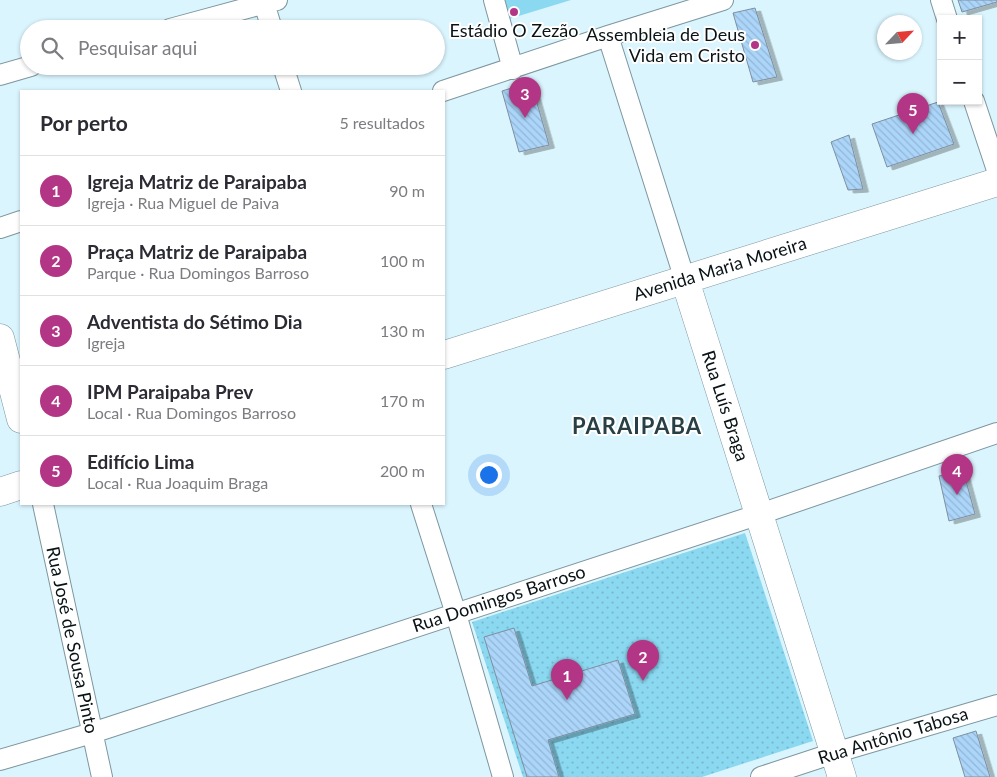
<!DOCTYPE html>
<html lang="pt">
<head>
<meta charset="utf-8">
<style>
  body { margin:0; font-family:Lato,sans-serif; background:#f7f7f7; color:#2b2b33 }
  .controls { position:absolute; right:15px; top:15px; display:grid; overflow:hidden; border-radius:0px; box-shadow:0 1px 4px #0004 }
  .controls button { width:45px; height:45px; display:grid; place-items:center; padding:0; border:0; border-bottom:1px solid #e1e1e2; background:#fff; color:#2b2b33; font:25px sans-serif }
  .compass { position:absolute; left:877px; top:15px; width:45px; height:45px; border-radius:50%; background:#fff; box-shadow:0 1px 4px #0004; rotate:64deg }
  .you { position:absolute; left:488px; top:474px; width:18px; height:18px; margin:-12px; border:4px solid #fff; border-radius:50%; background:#1a73e8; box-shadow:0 0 0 8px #1a73e833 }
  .badge { display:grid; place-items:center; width:32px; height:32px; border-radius:50%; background:#b33585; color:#fff; font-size:16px; font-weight:700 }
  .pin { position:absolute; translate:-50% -41px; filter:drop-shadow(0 1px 2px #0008) }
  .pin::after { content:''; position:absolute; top:26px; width:18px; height:15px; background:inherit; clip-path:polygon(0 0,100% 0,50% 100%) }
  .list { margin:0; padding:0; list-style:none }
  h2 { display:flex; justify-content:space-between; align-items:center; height:65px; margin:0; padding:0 20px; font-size:21px }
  h2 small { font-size:16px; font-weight:400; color:#7c7c81 }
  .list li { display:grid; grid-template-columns:32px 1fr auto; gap:15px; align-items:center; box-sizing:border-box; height:70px; padding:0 20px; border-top:1px solid #e1e1e2 }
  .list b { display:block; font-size:19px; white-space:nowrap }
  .list p { margin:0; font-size:16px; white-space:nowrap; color:#7c7c81 }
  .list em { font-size:16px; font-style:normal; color:#7c7c81 }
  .icon { flex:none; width:28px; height:28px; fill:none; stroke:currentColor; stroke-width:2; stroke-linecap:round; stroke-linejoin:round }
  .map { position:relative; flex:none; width:997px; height:777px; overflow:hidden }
  .search { position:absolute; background:#fff; box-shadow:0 1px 4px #0004; left:20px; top:20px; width:425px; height:55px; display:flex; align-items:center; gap:12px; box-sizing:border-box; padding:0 18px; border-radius:28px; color:#7c7c81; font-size:19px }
  .panel { position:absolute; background:#fff; box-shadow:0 1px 4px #0004; left:20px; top:90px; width:425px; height:415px; border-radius:0px }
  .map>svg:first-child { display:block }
</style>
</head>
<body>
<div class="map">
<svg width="997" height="777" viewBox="0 0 997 777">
  <defs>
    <pattern id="park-dots" width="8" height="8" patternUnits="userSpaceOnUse" patternTransform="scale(1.25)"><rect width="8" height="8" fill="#8bd8f1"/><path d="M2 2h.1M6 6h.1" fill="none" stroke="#77b8ce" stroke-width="1.8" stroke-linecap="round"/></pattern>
    <pattern id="building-back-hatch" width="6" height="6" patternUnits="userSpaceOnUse" patternTransform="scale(1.25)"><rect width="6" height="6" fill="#acd5fa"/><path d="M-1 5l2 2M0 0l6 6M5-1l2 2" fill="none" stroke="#93b6d5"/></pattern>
    <filter id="shadow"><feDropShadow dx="5.5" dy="3" stdDeviation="0" flood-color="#0004"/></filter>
  </defs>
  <rect width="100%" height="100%" fill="#daf5fe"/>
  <path fill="#8bd8f1" d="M490 0H571L496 23Z"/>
  <path fill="url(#park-dots)" d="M745 533 813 741 702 777H523L472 622Z"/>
  <path fill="url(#building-back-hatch)" stroke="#7e8f9f" filter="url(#shadow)" d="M958 0H997V2L962 12Z
    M755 8 777 77 753 82 733 13Z
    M531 82 549 145 519 152 502 91Z
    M938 102 954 144 887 167 872 124Z
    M849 135 863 189 848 190 831 142Z
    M963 470 975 514 949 521 939 476Z
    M514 628 532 686 618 660 635 714 548 740 559 777H527L484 637Z
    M976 731 990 777H965L953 738Z"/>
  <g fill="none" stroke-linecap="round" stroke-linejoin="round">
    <defs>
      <path id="minor" d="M263 0 272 29
        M494 0 513 69
        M941 0 947 19
        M170 29 277 0
        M608 36 685 280
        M283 66 291 91
        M0 75 31 66
        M443 91 608 36 723 0
        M974 101 997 170
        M0 228 21 221
        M43 504 102 777
        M421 504 456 614 503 777
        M0 760 92 733 760 514 997 433
        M761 777 834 753 997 705"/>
      <path id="secondary" d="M685 280 842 777
        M0 338 21 419
        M444 355 997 182
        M0 492 21 485"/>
    </defs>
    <use href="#minor" stroke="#7d969f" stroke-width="22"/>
    <use href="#secondary" stroke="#7d969f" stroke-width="29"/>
    <use href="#minor" stroke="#fff" stroke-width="20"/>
    <use href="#secondary" stroke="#fff" stroke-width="28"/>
  </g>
  <g fill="#b33585" stroke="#fff" stroke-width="2">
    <circle cx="514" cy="12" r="5"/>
    <circle cx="755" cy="45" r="5"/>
  </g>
  <g text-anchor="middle" stroke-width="4" stroke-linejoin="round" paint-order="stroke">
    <g font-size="18" fill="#091215" stroke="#fff">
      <text x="514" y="37">Estádio O Zezão</text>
      <text x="745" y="41" text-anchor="end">Assembleia de Deus<tspan x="745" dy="21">Vida em Cristo</tspan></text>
    </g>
    <g font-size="18" fill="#091215" stroke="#fff">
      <text transform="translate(720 269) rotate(-17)" y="6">Avenida Maria Moreira</text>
      <text transform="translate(725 406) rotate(72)" y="6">Rua Luís Braga</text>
      <text transform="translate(499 599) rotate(-18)" y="6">Rua Domingos Barroso</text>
      <text transform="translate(72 640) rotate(78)" y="6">Rua José de Sousa Pinto</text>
      <text transform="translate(893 736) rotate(-17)" y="6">Rua Antônio Tabosa</text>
    </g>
    <g font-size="22" font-weight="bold" letter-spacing="1" fill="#283f46" stroke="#fff">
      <text x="637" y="434">PARAIPABA</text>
    </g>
  </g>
</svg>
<div class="controls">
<button>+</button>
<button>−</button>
</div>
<svg class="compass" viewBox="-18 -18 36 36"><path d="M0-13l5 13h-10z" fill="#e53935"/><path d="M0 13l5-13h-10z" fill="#7c7c81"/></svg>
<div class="you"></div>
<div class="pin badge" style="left:567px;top:700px">1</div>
<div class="pin badge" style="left:643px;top:681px">2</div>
<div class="pin badge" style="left:525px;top:118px">3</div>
<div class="pin badge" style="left:957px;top:495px">4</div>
<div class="pin badge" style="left:913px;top:134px">5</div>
<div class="search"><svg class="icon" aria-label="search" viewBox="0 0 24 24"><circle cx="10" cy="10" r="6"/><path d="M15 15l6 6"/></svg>Pesquisar aqui</div>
<section class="panel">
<h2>Por perto<small>5 resultados</small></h2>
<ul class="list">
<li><span class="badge">1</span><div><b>Igreja Matriz de Paraipaba</b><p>Igreja · Rua Miguel de Paiva</p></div><em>90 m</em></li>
<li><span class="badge">2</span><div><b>Praça Matriz de Paraipaba</b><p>Parque · Rua Domingos Barroso</p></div><em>100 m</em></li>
<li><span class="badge">3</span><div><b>Adventista do Sétimo Dia</b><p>Igreja</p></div><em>130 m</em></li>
<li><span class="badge">4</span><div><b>IPM Paraipaba Prev</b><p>Local · Rua Domingos Barroso</p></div><em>170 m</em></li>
<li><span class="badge">5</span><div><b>Edifício Lima</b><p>Local · Rua Joaquim Braga</p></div><em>200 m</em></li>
</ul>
</section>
</div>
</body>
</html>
